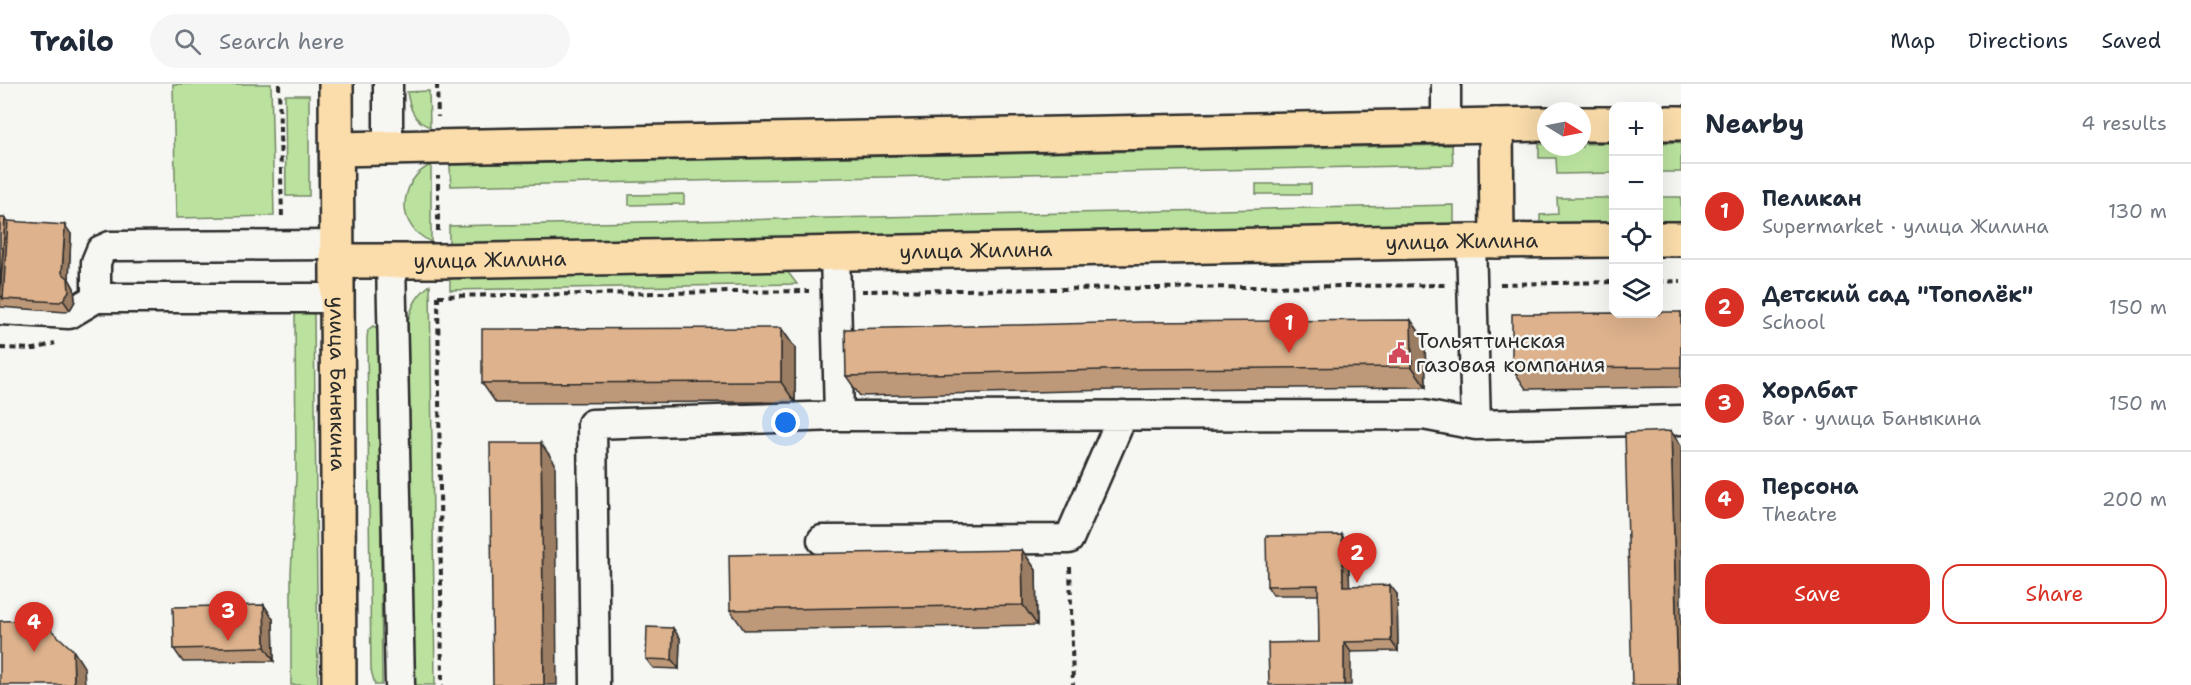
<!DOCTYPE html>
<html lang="en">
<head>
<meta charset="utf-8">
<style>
  body { margin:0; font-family:"Shantell Sans",sans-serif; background:#f6f6f7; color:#1f2937 }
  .controls { position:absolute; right:18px; top:18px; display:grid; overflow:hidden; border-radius:12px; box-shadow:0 6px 24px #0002 }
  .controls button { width:54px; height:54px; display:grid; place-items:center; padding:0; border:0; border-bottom:2px solid #e0e1e3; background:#fff; color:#1f2937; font:30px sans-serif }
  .compass { position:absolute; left:1537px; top:18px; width:54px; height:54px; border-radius:50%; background:#fff; box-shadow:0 6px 24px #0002; rotate:100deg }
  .you { position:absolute; left:786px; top:339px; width:21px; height:21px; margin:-15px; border:4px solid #fff; border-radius:50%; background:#1a73e8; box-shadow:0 0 0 9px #1a73e833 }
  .badge { display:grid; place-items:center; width:39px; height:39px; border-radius:50%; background:#d93025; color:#fff; font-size:20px; font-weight:700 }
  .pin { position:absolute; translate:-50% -50px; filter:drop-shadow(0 2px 3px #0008) }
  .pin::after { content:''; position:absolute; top:32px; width:21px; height:18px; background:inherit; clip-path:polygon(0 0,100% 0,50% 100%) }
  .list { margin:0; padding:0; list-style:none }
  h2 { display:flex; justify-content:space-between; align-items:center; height:78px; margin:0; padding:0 24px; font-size:26px }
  h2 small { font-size:20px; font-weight:400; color:#747a83 }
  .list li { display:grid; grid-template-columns:39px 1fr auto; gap:18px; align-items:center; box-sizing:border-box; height:96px; padding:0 24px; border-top:2px solid #e0e1e3 }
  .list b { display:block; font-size:22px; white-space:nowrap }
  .list p { margin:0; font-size:20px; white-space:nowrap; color:#747a83 }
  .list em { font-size:20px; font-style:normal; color:#747a83 }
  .actions { display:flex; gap:12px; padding:18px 24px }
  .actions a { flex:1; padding:14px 0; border:2px solid #d93025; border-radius:18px; text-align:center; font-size:21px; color:#d93025 }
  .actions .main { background:#d93025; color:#fff }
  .icon { flex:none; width:33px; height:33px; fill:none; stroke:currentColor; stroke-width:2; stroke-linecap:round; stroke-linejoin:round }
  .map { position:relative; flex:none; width:1681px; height:601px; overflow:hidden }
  header { display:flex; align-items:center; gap:36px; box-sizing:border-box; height:84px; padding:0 30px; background:#fff; border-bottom:2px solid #e0e1e3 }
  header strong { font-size:28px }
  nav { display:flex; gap:33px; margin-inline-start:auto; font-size:21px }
  .search { width:420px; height:54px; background:#f6f6f7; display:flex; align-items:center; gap:15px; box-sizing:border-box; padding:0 21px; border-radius:33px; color:#747a83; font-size:22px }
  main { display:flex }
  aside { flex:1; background:#fff }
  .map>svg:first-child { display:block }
</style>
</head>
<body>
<header>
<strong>Trailo</strong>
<div class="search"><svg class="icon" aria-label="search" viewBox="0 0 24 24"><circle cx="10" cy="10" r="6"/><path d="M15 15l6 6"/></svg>Search here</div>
<nav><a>Map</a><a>Directions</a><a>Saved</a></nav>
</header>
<main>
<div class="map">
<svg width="1681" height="601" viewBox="0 0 1681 601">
  <rect width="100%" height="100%" fill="#f6f6f2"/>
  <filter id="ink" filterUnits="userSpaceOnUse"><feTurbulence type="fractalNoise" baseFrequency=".0167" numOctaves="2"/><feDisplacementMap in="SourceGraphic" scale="12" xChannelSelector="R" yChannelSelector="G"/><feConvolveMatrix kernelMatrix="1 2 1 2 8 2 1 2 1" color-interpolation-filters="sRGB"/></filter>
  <g filter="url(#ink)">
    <path fill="#bae29e" stroke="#728664" stroke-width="1.5" d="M173 0H271L274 132 176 134Z
      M429 7 430 43C413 37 410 24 407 8Z
      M285 11H309V112H286Z
      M1681 58V88H1659V59Z
      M1613 59V89L1557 90 1556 74H1539V60H1546V63H1582V60Z
      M1452 61 1453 81 451 102 450 81Z
      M431 81V158C424 154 416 150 412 143 397 122 408 91 431 81Z
      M1256 100H1311V110H1256Z
      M684 110V120L629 121V111Z
      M1658 113H1681V142H1659Z
      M1557 114H1613V143L1540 144V131L1558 130Z
      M1454 121V142L449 162V142Z
      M777 183 787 187 797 200 450 206V190Z
      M430 201 435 601H414L408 236C413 220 417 211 430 201Z
      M295 225H308L314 231 318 601H291V490L296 394Z
      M373 242 377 244 379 251 382 601H375L371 586 367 254 368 246Z"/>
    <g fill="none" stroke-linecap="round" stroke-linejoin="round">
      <defs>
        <path id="minor" d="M388 0V65
          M1446 0V42
          M1471 157 1476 341
          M835 169 839 332
          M391 177 400 601
          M337 214H96V178L101 166 110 162 338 161
          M0 226 69 230 96 214
          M822 456 1069 455 1123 331
          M595 601 592 340 839 332 1423 331 1476 341 1681 336"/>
        <g id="major">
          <path id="s1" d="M336 0 339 601"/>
          <path d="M1658 39H1681"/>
          <path d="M1582 40H1614"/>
          <path d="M1496 41 1497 157"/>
          <path d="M337 65 1546 40"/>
          <path d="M1658 155H1681"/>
          <path id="s2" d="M338 177H438L1471 157 1614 156"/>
        </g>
      </defs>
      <use href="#minor" stroke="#2b2b2b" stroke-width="33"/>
      <use href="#major" stroke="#2b2b2b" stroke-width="38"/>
      <path stroke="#2b2b2b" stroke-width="4" stroke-dasharray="6 4.5" stroke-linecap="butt" d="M279 0 282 135
        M437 0 438 33
        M438 147V92
        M1658 198 1681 197
        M1500 200 1614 198
        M861 207 1445 201
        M438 212 809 207
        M438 212 442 601
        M0 264 35 265 55 259
        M1070 483 1073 601"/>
      <use href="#minor" stroke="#f6f6f2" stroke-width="28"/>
      <use href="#major" stroke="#fbddab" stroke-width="33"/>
    </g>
    <path fill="#be9979" stroke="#2b2b2b" stroke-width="1.5" d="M0 134H5L8 138 71 150 69 195 74 204 75 217 70 226 66 228 0 223Z
      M1681 228V303L1526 305 1512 284Z
      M781 244 795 264V318L496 319 482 299Z
      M1425 256 1426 303 1157 305 860 312 846 292Z
      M1348 461 1349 502 1397 510 1398 567 1351 568 1319 558V511H1273L1267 502Z
      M1022 466 1036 486 1037 541 744 546 730 526Z
      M264 521 273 535 274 577 183 578 174 565Z
      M680 554 679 585 653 584 646 575Z"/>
    <path fill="#9b7d63" stroke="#2b2b2b" stroke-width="1.5" d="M5 134 14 148 3 215 0 211Z
      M65 141 71 150 69 195 74 204 75 217 70 226 63 216 62 189Z
      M1411 236 1425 256 1426 303 1412 283Z
      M781 244 795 264V318L781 298Z
      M1671 347 1681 362V601H1678Z
      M541 359 555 379 557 601H544Z
      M1342 451 1348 461 1350 511 1343 502Z
      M1022 466 1036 486 1037 541 1023 521Z
      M1390 501 1397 510 1398 567 1391 557Z
      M264 521 273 535 274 577 265 563Z
      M673 544 680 554 679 585 672 576Z
      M1344 558 1351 568V601H1344Z
      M73 566 84 583 85 601H74Z"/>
    <path fill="#ddb28d" stroke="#2b2b2b" stroke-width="1.5" d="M0 134H5L0 211Z
      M8 137 65 141 62 189 68 194 69 207 63 216 60 218 3 215Z
      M1659 228H1681V283L1512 284V230L1614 229V230H1659Z
      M1411 236 1412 283 1143 285 846 292 845 245 1142 238Z
      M781 244V298L482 299V245Z
      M1671 347 1678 601H1632L1625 349Z
      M490 359H541L544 601H493Z
      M1342 451 1343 502 1390 501 1391 557 1344 558V601H1269L1268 559 1319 558 1318 501 1267 502 1266 452Z
      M1022 466 1023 521 730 526 729 471Z
      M264 521 265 563 174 565 173 523Z
      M40 536 73 566 74 601H0V537Z
      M647 543 673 544 672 576 646 575Z"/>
  </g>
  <defs>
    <symbol id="civic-bare" viewBox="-9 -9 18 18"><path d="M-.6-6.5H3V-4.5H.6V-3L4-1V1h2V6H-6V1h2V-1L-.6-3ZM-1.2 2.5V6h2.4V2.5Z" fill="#d1495b" stroke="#f6f6f2" stroke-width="2.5" paint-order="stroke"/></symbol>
  </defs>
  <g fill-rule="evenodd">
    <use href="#civic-bare" x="1384" y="254" width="30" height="30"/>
  </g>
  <g text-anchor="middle" stroke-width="5" stroke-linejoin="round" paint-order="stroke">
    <g font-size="21" fill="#2b2b2b" stroke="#f6f6f2">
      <text dy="7" stroke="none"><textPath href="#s2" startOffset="1124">улица Жилина</textPath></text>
      <text dy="7" stroke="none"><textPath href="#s2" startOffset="638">улица Жилина</textPath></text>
      <text dy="7" stroke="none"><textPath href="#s2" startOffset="152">улица Жилина</textPath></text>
      <text dy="7" stroke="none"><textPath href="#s1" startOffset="300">улица Баныкина</textPath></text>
    </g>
    <g font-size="21" fill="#2b2b2b" stroke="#f6f6f2" text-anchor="start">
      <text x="1416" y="264">Тольяттинская<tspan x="1416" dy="24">газовая компания</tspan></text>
    </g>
  </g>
</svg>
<div class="controls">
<button>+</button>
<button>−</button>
<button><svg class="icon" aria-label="locate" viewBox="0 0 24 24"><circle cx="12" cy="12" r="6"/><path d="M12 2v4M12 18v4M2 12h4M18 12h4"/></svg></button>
<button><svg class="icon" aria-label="layers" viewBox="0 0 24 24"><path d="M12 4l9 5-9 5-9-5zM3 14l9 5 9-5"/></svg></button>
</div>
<svg class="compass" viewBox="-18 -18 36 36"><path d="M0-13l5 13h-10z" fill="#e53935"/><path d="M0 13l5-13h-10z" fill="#747a83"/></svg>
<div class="you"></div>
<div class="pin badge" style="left:1289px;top:269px">1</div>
<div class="pin badge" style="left:1357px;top:499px">2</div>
<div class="pin badge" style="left:228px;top:557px">3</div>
<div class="pin badge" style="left:34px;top:568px">4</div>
</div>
<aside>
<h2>Nearby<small>4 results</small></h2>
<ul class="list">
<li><span class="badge">1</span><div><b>Пеликан</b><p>Supermarket · улица Жилина</p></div><em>130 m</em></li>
<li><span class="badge">2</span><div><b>Детский сад &quot;Тополёк&quot;</b><p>School</p></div><em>150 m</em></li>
<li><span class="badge">3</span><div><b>Хорлбат</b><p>Bar · улица Баныкина</p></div><em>150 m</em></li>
<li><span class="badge">4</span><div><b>Персона</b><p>Theatre</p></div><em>200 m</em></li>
</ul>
<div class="actions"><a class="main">Save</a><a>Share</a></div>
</aside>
</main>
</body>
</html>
